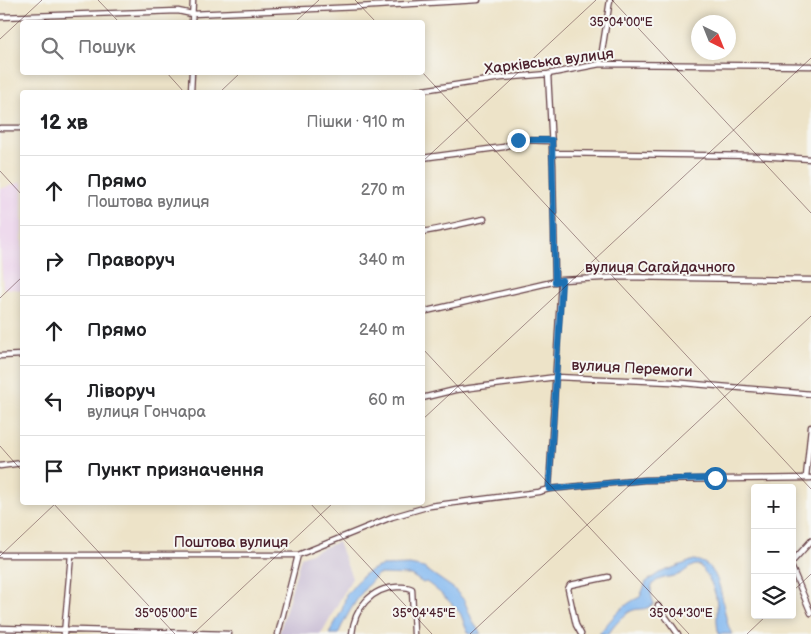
<!DOCTYPE html>
<html lang="uk">
<head>
<meta charset="utf-8">
<style>
  body { margin:0; font-family:"Balsamiq Sans",sans-serif; background:#f6f6f6; color:#202124 }
  .controls { position:absolute; right:15px; bottom:15px; display:grid; overflow:hidden; border-radius:5px; box-shadow:0 2px 8px #0003 }
  .controls button { width:45px; height:45px; display:grid; place-items:center; padding:0; border:0; border-bottom:1px solid #e0e0e0; background:#fff; color:#202124; font:25px sans-serif }
  .compass { position:absolute; left:691px; top:15px; width:45px; height:45px; border-radius:50%; background:#fff; box-shadow:0 2px 8px #0003; rotate:137deg }
  .stop { position:absolute; width:15px; height:15px; margin:-11px; border:4px solid #1f6fb2; border-radius:50%; background:#fff }
  .stop.end { background:#1f6fb2; border-color:#fff; box-shadow:0 1px 5px #0008 }
  .list { margin:0; padding:0; list-style:none }
  h2 { display:flex; justify-content:space-between; align-items:center; height:65px; margin:0; padding:0 20px; font-size:21px }
  h2 small { font-size:16px; font-weight:400; color:#757577 }
  .list li { display:grid; grid-template-columns:32px 1fr auto; gap:15px; align-items:center; box-sizing:border-box; height:70px; padding:0 20px; border-top:1px solid #e0e0e0 }
  .list b { display:block; font-size:19px; white-space:nowrap }
  .list p { margin:0; font-size:16px; white-space:nowrap; color:#757577 }
  .list em { font-size:16px; font-style:normal; color:#757577 }
  .icon { flex:none; width:28px; height:28px; fill:none; stroke:currentColor; stroke-width:2; stroke-linecap:round; stroke-linejoin:round }
  .map { position:relative; flex:none; width:811px; height:634px; overflow:hidden }
  .search { position:absolute; background:#fff; box-shadow:0 2px 8px #0003; left:20px; top:20px; width:405px; height:55px; display:flex; align-items:center; gap:12px; box-sizing:border-box; padding:0 18px; border-radius:5px; color:#757577; font-size:19px }
  .panel { position:absolute; background:#fff; box-shadow:0 2px 8px #0003; left:20px; top:90px; width:405px; height:415px; border-radius:5px }
  .map>svg:first-child { display:block }
</style>
</head>
<body>
<div class="map">
<svg width="811" height="634" viewBox="0 0 811 634">
  <rect width="100%" height="100%" fill="#f6f6f2"/>
  <filter id="ink" filterUnits="userSpaceOnUse"><feTurbulence type="fractalNoise" baseFrequency=".02" numOctaves="2"/><feDisplacementMap in="SourceGraphic" scale="10" xChannelSelector="R" yChannelSelector="G"/><feConvolveMatrix kernelMatrix="1 2 1 2 8 2 1 2 1" color-interpolation-filters="sRGB"/></filter>
  <filter id="wash" filterUnits="userSpaceOnUse"><feTurbulence type="fractalNoise" baseFrequency=".0096" numOctaves="4" result="noise"/><feDisplacementMap in="SourceGraphic" scale="20" xChannelSelector="R" yChannelSelector="G"/><feGaussianBlur stdDeviation="1.12" result="paint"/><feColorMatrix in="noise" values="0 0 0 0 0 0 0 0 0 0 0 0 0 0 0 0 0 1.4 0 .05"/><feComposite in="paint" operator="in"/></filter>
  <g filter="url(#wash)">
    <rect width="100%" height="100%" fill="#ede3c8"/>
    <path fill="#ebd1eb" d="M22 182V290L3 288 0 247V189Z"/>
    <path fill="#cbbfd5" d="M338 542 352 578 321 634H279L301 557Z"/>
    <path fill="#81b7f0" stroke="#666b8e" d="M694 560C727 564 719 612 732 634H719C716 625 717 615 717 605 716 591 709 575 699 565 690 564 686 572 678 575 669 578 650 577 651 592 651 596 653 600 654 604 643 612 640 607 631 611 625 614 611 628 609 634H599C610 620 624 603 640 597L646 582 659 573Z
      M410 565 424 568 453 588 464 600 473 622 481 634H469C465 628 464 622 461 615 458 608 433 586 426 582L423 583 411 575 378 574C361 591 348 612 338 634H329L342 610 346 595 363 575 373 569 381 566Z"/>
  </g>
  <g filter="url(#ink)">
    <g fill="none" stroke-linecap="round" stroke-linejoin="round">
      <defs>
        <path id="minor" d="M0 17 178 11 192 14 358 7 478 0
          M192 22 193 0
          M600 64 610 0
          M548 74 553 166 555 282
          M191 92 192 72
          M410 92 501 78 548 74 600 64 811 66
          M0 128H22
          M552 153 758 156 811 159
          M422 158 504 147 518 140 552 141
          M422 232C443 229 463 223 484 219
          M422 312 561 280 622 277 811 280
          M0 356 22 355
          M422 398 455 390 556 377 671 382 811 394
          M0 466 22 463
          M806 477 811 427
          M549 489 561 280
          M0 555H298L392 517 430 506 538 492 549 489 644 480 811 478
          M792 562 811 541
          M792 568 811 613
          M658 606 678 634
          M0 628 229 634
          M64 634 71 555
          M278 634 298 555
          M352 634C354 609 371 588 397 587 403 587 407 586 412 589L414 634
          M581 634 576 625 568 589 570 585 608 577"/>
      </defs>
      <use href="#minor" stroke="#623c43" stroke-width="7"/>
      <use href="#minor" stroke="#fff" stroke-width="4.5"/>
    </g>
  </g>
  <g fill="none" stroke-linecap="round" stroke-linejoin="round" filter="url(#ink)">
    <path stroke="#1f6fb2" stroke-width="6" d="M518 140H552L555 282 562 280 549 489 644 480 715 478"/>
  </g>
  <path fill="none" stroke="#4a1f2b" stroke-width="1" stroke-opacity="0.45" d="M98 0 119 22M355 0 376 22M612 0 811 213M295 22 319 0M0 39 42 0M166 72 184 92M422 72 811 489M220 92 241 72M422 162 596 0M0 171 22 195M0 298 22 277M422 348 689 634M422 420 811 58M0 446 22 471M52 502 175 634M309 502 432 634M0 556 57 502M792 592 811 574M193 634 334 502M470 634 811 316M747 634 767 615"/>
  <g text-anchor="middle" stroke-width="4" stroke-linejoin="round" paint-order="stroke">
    <g font-size="15" fill="#4a1f2b" stroke="#f6f6f2">
      <text transform="translate(549 61) rotate(-7)" y="5">Харківська вулиця</text>
      <text x="660" y="272">вулиця Сагайдачного</text>
      <text transform="translate(632 368) rotate(3)" y="5">вулиця Перемоги</text>
      <text x="231" y="547">Поштова вулиця</text>
    </g>
  </g>
  <g font-size="12" text-anchor="middle" fill="#4a1f2b" stroke="#f6f6f2" stroke-width="4" stroke-linejoin="round" paint-order="stroke">
    <text x="621" y="26">35°04'00"E</text>
    <text x="166" y="617">35°05'00"E</text>
    <text x="424" y="617">35°04'45"E</text>
    <text x="681" y="617">35°04'30"E</text>
  </g>
</svg>
<div class="controls">
<button>+</button>
<button>−</button>
<button><svg class="icon" aria-label="layers" viewBox="0 0 24 24"><path d="M12 4l9 5-9 5-9-5zM3 14l9 5 9-5"/></svg></button>
</div>
<svg class="compass" viewBox="-18 -18 36 36"><path d="M0-13l5 13h-10z" fill="#e53935"/><path d="M0 13l5-13h-10z" fill="#757577"/></svg>
<div class="stop" style="left:715px;top:478px"></div>
<div class="stop end" style="left:518px;top:140px"></div>
<div class="search"><svg class="icon" aria-label="search" viewBox="0 0 24 24"><circle cx="10" cy="10" r="6"/><path d="M15 15l6 6"/></svg>Пошук</div>
<section class="panel">
<h2>12 хв<small>Пішки · 910 m</small></h2>
<ul class="list">
<li><svg class="icon" aria-label="ahead" viewBox="0 0 24 24"><path d="M12 20V5M6 11l6-6 6 6"/></svg><div><b>Прямо</b><p>Поштова вулиця</p></div><em>270 m</em></li>
<li><svg class="icon" aria-label="right" viewBox="0 0 24 24"><path d="M7 20v-9h11M14 6l5 5-5 5"/></svg><div><b>Праворуч</b></div><em>340 m</em></li>
<li><svg class="icon" aria-label="ahead" viewBox="0 0 24 24"><path d="M12 20V5M6 11l6-6 6 6"/></svg><div><b>Прямо</b></div><em>240 m</em></li>
<li><svg class="icon" aria-label="left" viewBox="0 0 24 24"><path d="M17 20v-9H6M10 6l-5 5 5 5"/></svg><div><b>Ліворуч</b><p>вулиця Гончара</p></div><em>60 m</em></li>
<li><svg class="icon" aria-label="arrive" viewBox="0 0 24 24"><path d="M6 21V4h12l-3 4 3 4H6"/></svg><div><b>Пункт призначення</b></div></li>
</ul>
</section>
</div>
</body>
</html>
